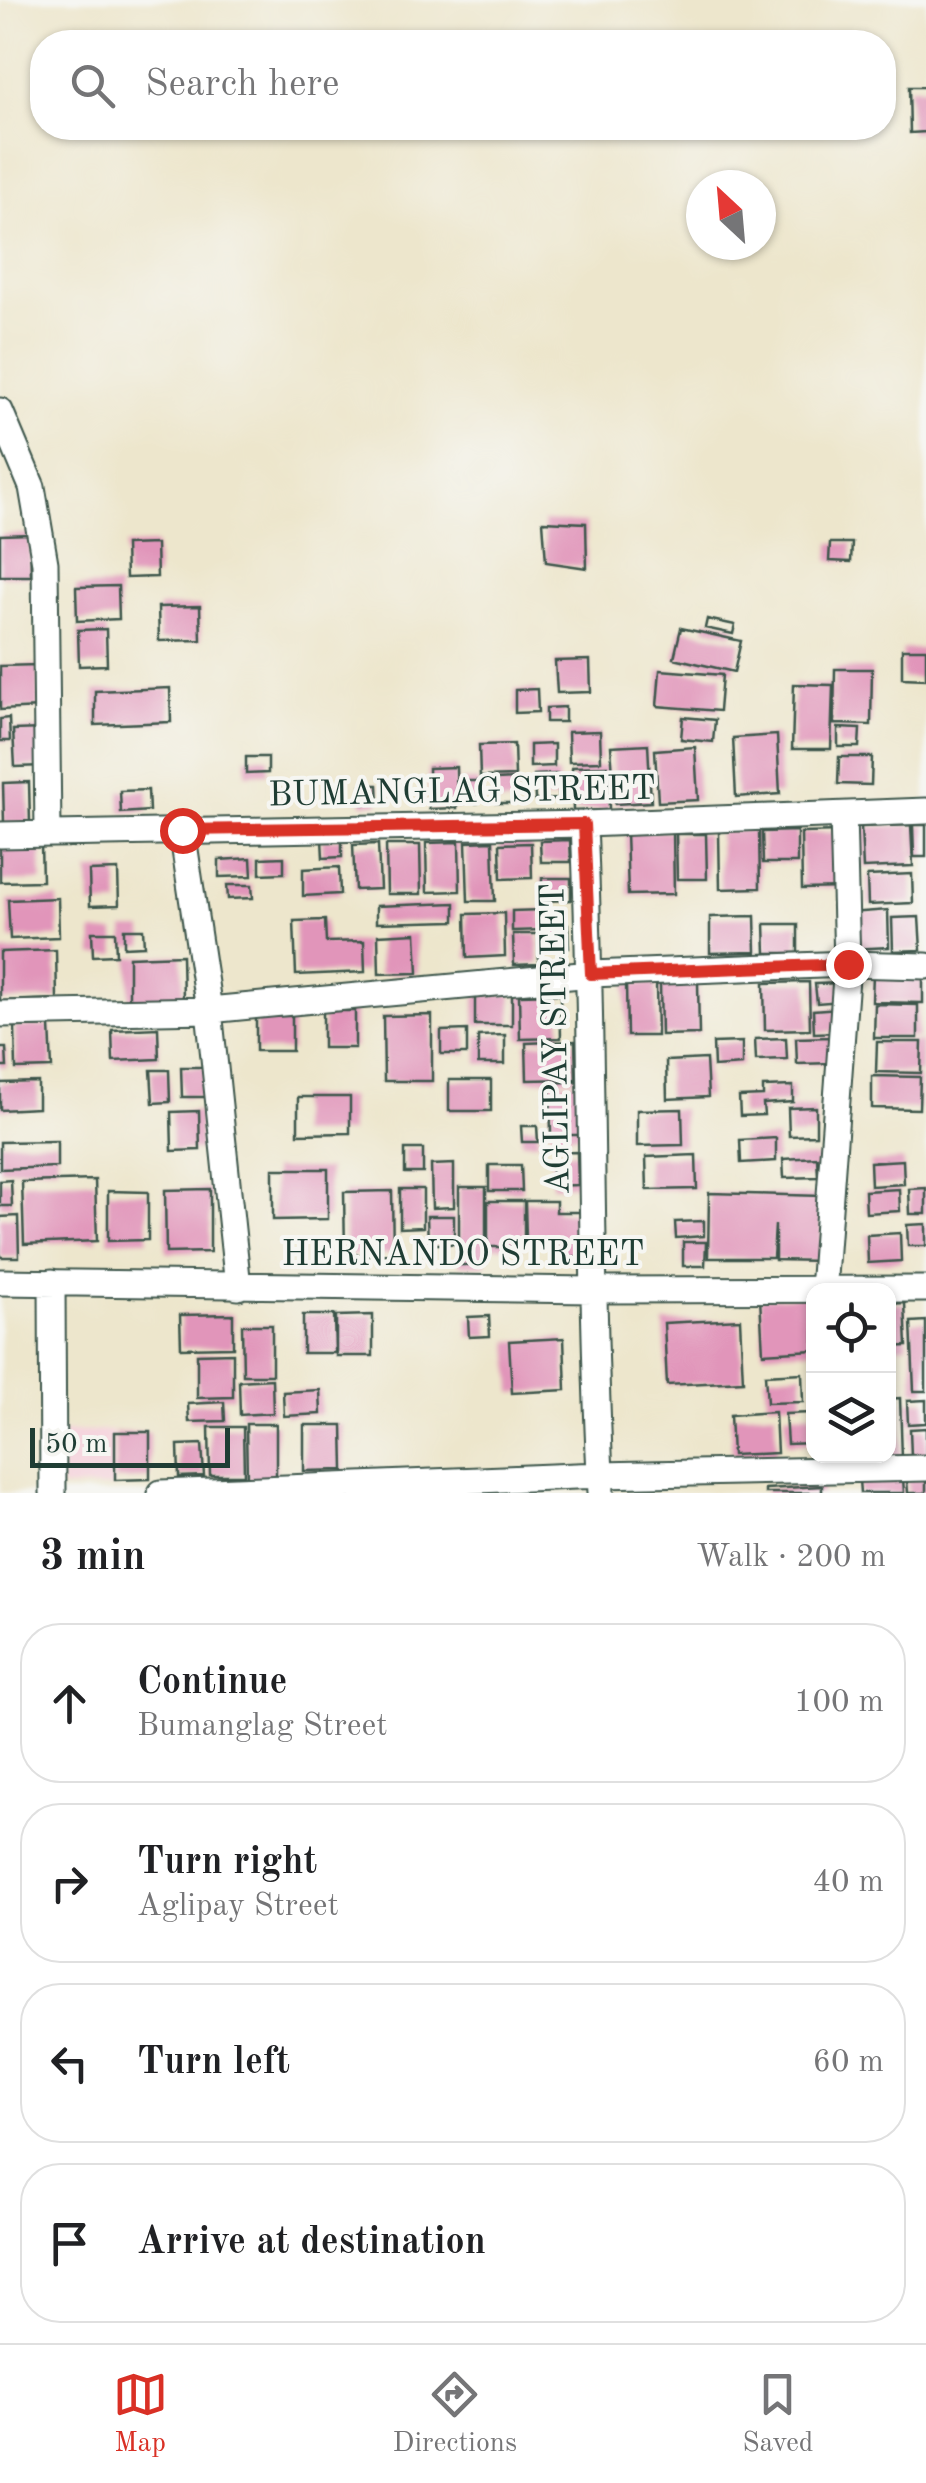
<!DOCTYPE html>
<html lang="en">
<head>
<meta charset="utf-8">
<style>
  body { margin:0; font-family:"Old Standard TT",serif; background:#f6f6f6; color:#202124 }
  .controls { position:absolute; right:30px; bottom:30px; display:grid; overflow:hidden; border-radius:20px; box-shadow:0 2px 8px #0004 }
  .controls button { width:90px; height:90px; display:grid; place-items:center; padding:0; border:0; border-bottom:2px solid #e0e0e0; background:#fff; color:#202124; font:50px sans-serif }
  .compass { position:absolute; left:686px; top:170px; width:90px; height:90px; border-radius:50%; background:#fff; box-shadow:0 2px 8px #0004; rotate:334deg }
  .scale { position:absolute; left:30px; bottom:25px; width:200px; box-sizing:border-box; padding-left:10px; border:5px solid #1f3d34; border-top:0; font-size:28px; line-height:35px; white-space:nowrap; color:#1f3d34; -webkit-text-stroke:8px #f6f6f2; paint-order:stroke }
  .stop { position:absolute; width:30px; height:30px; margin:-22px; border:8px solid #d93025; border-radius:50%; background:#fff }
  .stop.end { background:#d93025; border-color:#fff; box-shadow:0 2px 10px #0008 }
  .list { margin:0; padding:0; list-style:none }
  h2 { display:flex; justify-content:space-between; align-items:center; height:130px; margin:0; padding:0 40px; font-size:42px }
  h2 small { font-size:32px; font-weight:400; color:#757577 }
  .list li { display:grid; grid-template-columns:65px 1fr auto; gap:30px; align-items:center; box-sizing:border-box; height:160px; margin:0 20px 20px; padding:0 20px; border:2px solid #e0e0e0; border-radius:40px }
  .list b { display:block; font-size:38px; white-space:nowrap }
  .list p { margin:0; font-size:32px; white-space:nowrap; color:#757577 }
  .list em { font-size:32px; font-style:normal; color:#757577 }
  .icon { flex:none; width:55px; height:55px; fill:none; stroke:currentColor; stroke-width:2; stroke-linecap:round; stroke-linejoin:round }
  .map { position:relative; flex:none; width:926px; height:1493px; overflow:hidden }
  .search { position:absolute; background:#fff; box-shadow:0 2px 8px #0004; left:30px; right:30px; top:30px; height:110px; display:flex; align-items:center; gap:25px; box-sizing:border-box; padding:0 35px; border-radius:40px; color:#757577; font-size:38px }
  .sheet { height:850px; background:#fff }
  nav { display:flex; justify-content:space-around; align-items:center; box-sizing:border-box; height:140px; border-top:2px solid #e0e0e0; background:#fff; font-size:28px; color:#757577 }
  nav a { display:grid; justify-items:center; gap:5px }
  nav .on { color:#d93025 }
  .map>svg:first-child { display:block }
</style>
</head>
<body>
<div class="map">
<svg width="926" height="1493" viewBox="0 0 926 1493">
  <rect width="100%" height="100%" fill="#f6f6f2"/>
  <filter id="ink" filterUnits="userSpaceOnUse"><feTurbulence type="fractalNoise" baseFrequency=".01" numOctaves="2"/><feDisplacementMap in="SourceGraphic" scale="20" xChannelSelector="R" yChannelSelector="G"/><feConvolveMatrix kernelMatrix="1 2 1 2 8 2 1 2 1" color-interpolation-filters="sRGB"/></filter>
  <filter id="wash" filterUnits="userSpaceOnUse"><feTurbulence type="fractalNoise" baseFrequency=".0048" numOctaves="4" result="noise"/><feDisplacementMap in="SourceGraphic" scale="40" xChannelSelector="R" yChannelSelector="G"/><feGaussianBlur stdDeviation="2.25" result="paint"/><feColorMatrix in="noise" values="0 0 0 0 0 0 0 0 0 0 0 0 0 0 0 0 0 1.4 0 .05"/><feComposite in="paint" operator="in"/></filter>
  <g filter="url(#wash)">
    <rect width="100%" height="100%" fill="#ede6cc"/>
    <path fill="#f5cfda" d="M113 1431V1487L61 1488 62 1432Z"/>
    <g id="blocks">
      <path fill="#e195ba" d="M909 87H926V132L910 133Z
        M543 521 586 523 587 568 546 562Z
        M30 534 31 576H0V535Z
        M830 543H852L851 562 829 561Z
        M156 544 157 577 126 578 125 545Z
        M118 586 119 619 77 621 76 587Z
        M200 606 201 640 159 641 158 607Z
        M707 619 735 625 733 634 705 628Z
        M681 628 741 641 734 672 674 658Z
        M106 629 107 665 79 666 78 630Z
        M902 649H926V679L902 678Z
        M590 660 591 692 557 693 555 661Z
        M38 665 39 708 0 710V666Z
        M835 669H872L871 725 834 724Z
        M660 670 722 675 719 711 657 706Z
        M794 684 833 685 831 749H792Z
        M170 688 171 722 95 725V691Z
        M537 689 538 712 515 713V690Z
        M565 707V722H546V708Z
        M683 717 715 720 713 742 681 739Z
        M9 718 10 741H0V719Z
        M838 728 860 729 859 747H838Z
        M42 729 43 766 15 767 13 730Z
        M600 731 601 761 569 762 568 732Z
        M777 735 780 794 736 797 733 738Z
        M514 744 515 776 480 777 479 745Z
        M554 744V766L530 767V745Z
        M648 744 651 802 615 804 611 746Z
        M695 747 698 800 658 802 655 750Z
        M246 757H268V773L246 774Z
        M839 757H872L871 785 838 784Z
        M608 766 609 810 573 811 572 767Z
        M456 767 457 808 429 809 428 768Z
        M558 774 559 799 535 800 534 775Z
        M515 779 516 803H496V780Z
        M461 781H478V803L462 804Z
        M29 782 30 823 4 824 3 783Z
        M361 785H378L379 804H362Z
        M148 790 149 811 121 813 120 791Z
        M911 825 913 866 863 868 861 827Z
        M913 825H926V857H914Z
        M759 830 760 888 720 889 719 831Z
        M673 831 674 894 628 895 626 832Z
        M797 831V863H763L762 832Z
        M841 832 842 888 802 889 801 833Z
        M676 834H706L707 879H677Z
        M342 838V857L323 858 322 839Z
        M570 840 571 862H541L540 841Z
        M493 841 495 901H468L466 842Z
        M459 842 460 891 427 892 426 843Z
        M531 843 532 878 501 879 500 844Z
        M41 844 42 881 0 882V845Z
        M378 844 380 889 355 890 353 845Z
        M386 845H420L421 894H387Z
        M284 857V873L260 874V858Z
        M251 858 252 876 219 877V860Z
        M339 867 340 894 303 896V869Z
        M118 870 119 905 90 906 89 871Z
        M912 874 913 903 868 905 867 876Z
        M542 878H571V900L542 901Z
        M227 885H252L253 898 228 899Z
        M58 898 59 937 10 939 8 900Z
        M455 903V921L376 923V906Z
        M542 910V924H568L569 948 543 949V930L512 931V911Z
        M888 910 889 947 852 949 850 913Z
        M504 913 505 956 467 958 466 914Z
        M755 916 756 952 710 953V917Z
        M919 917 921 950 893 951 892 918Z
        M325 920 326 942 364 941 365 972 296 975 294 921Z
        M765 924H798V953H766Z
        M124 929H143L144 946 124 947Z
        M92 932H115L116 955 93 956Z
        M416 933 418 973 379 974 378 935Z
        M513 934H538L539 964 514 965Z
        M56 950 57 999 0 1001V952Z
        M182 955 183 999 129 1001V957Z
        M873 973 923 974V1003L872 1002Z
        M698 982 699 1034 661 1035 660 983Z
        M809 982 810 1029 765 1030 764 983Z
        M656 983 657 1036H627L626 984Z
        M842 983V1001L817 1003 815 984Z
        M512 994V1025H475V995Z
        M560 994 561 1038 520 1039 519 995Z
        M875 1004 918 1005V1038H874Z
        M839 1008 841 1032 814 1033 813 1010Z
        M323 1011H355V1048H323Z
        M432 1015V1081H384L383 1016Z
        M256 1016H292V1051H256Z
        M50 1026 52 1068 16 1069 15 1027Z
        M158 1028 159 1059 113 1061 112 1030Z
        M467 1030V1054H441V1031Z
        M505 1035V1064H478V1036Z
        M832 1037 833 1063 797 1064 796 1038Z
        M786 1038 787 1059 756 1060 755 1039Z
        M575 1041 576 1079 527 1080 526 1043Z
        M742 1042V1065L714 1067 713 1043Z
        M877 1042H922L921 1073 876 1072Z
        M0 1048H6L7 1067H0Z
        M706 1059 708 1097 667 1099 666 1061Z
        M181 1067H208V1097H182Z
        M151 1070H169L170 1102 153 1103Z
        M872 1076 920 1077 919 1109 872 1108Z
        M449 1080H491V1111H449Z
        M584 1081 585 1135H551L550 1083Z
        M38 1082V1108L0 1110V1083Z
        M793 1086V1102L763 1104 764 1115 740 1116 739 1097 763 1096V1087Z
        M298 1097H350V1133L298 1134Z
        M816 1107V1135L789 1136 788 1108Z
        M682 1109 683 1145 637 1146V1110Z
        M199 1111 200 1150 172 1151 171 1112Z
        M521 1126H537L538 1142H522Z
        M776 1138V1161L741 1163 740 1140Z
        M57 1141V1167L0 1169V1142Z
        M405 1149H423V1173H405Z
        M577 1152 578 1185 552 1186V1153Z
        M696 1155 697 1189 647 1190 646 1157Z
        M817 1157 818 1177 784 1178 783 1159Z
        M903 1160 904 1184 871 1186 870 1162Z
        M454 1164V1207L432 1208 431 1165Z
        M489 1165H521L522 1191H489Z
        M273 1169H328V1219L273 1220Z
        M11 1180 12 1206H0V1181Z
        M95 1180 97 1241 24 1244 22 1182Z
        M459 1187H486V1265H459Z
        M926 1188V1214H910L909 1189Z
        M210 1189V1252L166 1253 165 1190Z
        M400 1189H423V1227L400 1228Z
        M899 1189 900 1211 866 1213 865 1191Z
        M108 1191 148 1192V1240L108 1241Z
        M392 1191 393 1254 345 1255 344 1192Z
        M709 1193 822 1196V1261L775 1260V1225L773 1258H708Z
        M488 1201H524V1247H488Z
        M525 1201H556V1212H590L591 1256 558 1257 557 1239H526Z
        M18 1216 19 1257H0V1217Z
        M427 1216H454V1244H428Z
        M704 1221V1236L676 1238 675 1222Z
        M926 1224V1246H908L907 1225Z
        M900 1233 901 1261 868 1263 867 1235Z
        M683 1242H706L705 1266H683Z
        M814 1295V1350L763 1353 760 1298Z
        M905 1303 907 1346 888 1347V1304Z
        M233 1314V1347L181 1348 180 1315Z
        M303 1315H334L335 1353H303Z
        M373 1315V1356H336V1316Z
        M489 1316 490 1336 469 1337 468 1317Z
        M740 1319 743 1381 667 1385 664 1323Z
        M926 1321V1391H914L911 1322Z
        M242 1325H272V1375H243Z
        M564 1338 566 1390 512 1393 509 1341Z
        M233 1353V1397L197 1398V1354Z
        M888 1372H894V1390H888Z
        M802 1373 803 1402 767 1403 765 1375Z
        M272 1379 273 1413 240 1415 239 1381Z
        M320 1390 321 1414 284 1416 283 1392Z
        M900 1398 902 1458 852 1461V1456H888V1399Z
        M926 1400V1423L908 1424 907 1401Z
        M224 1402 225 1421 189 1422 188 1404Z
        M775 1412 777 1453 732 1455 730 1415Z
        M812 1413 813 1443 787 1444 785 1414Z
        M246 1424H276V1479H247Z
        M304 1425H343L344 1470 304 1471Z
        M209 1427H243L244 1475H210Z
        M926 1428V1457H911L910 1429Z
        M115 1432H150V1479L115 1480Z
        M202 1444 204 1476 179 1477 178 1445Z
        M926 1477V1493H908L907 1479Z
        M903 1478 904 1493H860L859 1480Z
        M822 1486V1493H765V1489Z"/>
    </g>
  </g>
  <g filter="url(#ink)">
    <use href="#blocks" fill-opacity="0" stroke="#3e564b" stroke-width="2.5"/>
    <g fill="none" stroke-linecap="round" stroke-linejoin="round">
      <defs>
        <path id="street" d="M0 411 32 487 45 563 48 833
          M584 824C594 1047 589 1270 601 1493
          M182 830 209 1010 238 1287
          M0 835 584 824 926 811
          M0 1014 209 1010 591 974 847 964 926 966
          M0 1282 593 1290 926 1289
          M52 1282 53 1493
          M823 1290 847 964 843 815
          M161 1493 600 1475 926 1468"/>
      </defs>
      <use href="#street" stroke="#3e564b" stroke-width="29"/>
      <use href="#street" stroke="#fff" stroke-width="25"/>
    </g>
  </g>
  <g fill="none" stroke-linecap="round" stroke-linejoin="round" filter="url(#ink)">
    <path stroke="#d93025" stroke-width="12" d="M182 830 584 824 591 974 848 964"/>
  </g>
  <g text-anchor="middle" stroke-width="8" stroke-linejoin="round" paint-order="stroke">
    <g font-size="35" fill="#1f3d34" stroke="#f6f6f2">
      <text transform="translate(462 790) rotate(-1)" y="12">BUMANGLAG STREET</text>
      <text transform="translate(554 1039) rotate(-91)" y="12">AGLIPAY STREET</text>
      <text x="463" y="1265">HERNANDO STREET</text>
    </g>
  </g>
</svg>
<div class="controls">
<button><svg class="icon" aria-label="locate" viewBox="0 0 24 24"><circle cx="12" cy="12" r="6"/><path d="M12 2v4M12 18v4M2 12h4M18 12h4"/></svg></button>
<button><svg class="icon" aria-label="layers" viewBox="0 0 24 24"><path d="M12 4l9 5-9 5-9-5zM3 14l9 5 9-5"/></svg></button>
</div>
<svg class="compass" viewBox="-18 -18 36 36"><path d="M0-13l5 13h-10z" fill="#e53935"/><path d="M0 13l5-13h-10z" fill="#757577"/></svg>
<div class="scale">50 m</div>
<div class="stop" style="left:182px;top:830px"></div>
<div class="stop end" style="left:848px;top:964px"></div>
<div class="search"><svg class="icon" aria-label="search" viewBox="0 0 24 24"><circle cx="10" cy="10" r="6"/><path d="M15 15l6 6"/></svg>Search here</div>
</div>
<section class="sheet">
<h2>3 min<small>Walk · 200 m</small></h2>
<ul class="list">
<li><svg class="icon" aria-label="ahead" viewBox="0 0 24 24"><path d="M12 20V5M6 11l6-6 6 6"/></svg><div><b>Continue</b><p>Bumanglag Street</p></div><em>100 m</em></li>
<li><svg class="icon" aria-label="right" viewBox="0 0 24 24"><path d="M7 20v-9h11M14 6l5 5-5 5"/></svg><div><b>Turn right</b><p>Aglipay Street</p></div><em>40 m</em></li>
<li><svg class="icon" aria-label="left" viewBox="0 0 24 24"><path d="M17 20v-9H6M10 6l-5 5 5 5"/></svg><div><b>Turn left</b></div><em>60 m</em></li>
<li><svg class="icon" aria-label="arrive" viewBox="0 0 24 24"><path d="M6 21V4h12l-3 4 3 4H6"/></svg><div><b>Arrive at destination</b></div></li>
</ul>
</section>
<nav>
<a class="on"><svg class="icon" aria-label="map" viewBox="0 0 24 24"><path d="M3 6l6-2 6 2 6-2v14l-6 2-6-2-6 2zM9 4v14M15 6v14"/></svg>Map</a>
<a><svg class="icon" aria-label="directions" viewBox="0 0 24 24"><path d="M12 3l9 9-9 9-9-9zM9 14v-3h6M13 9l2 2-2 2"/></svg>Directions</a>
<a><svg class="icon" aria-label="saved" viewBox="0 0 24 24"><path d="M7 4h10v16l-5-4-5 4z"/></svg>Saved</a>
</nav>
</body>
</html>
